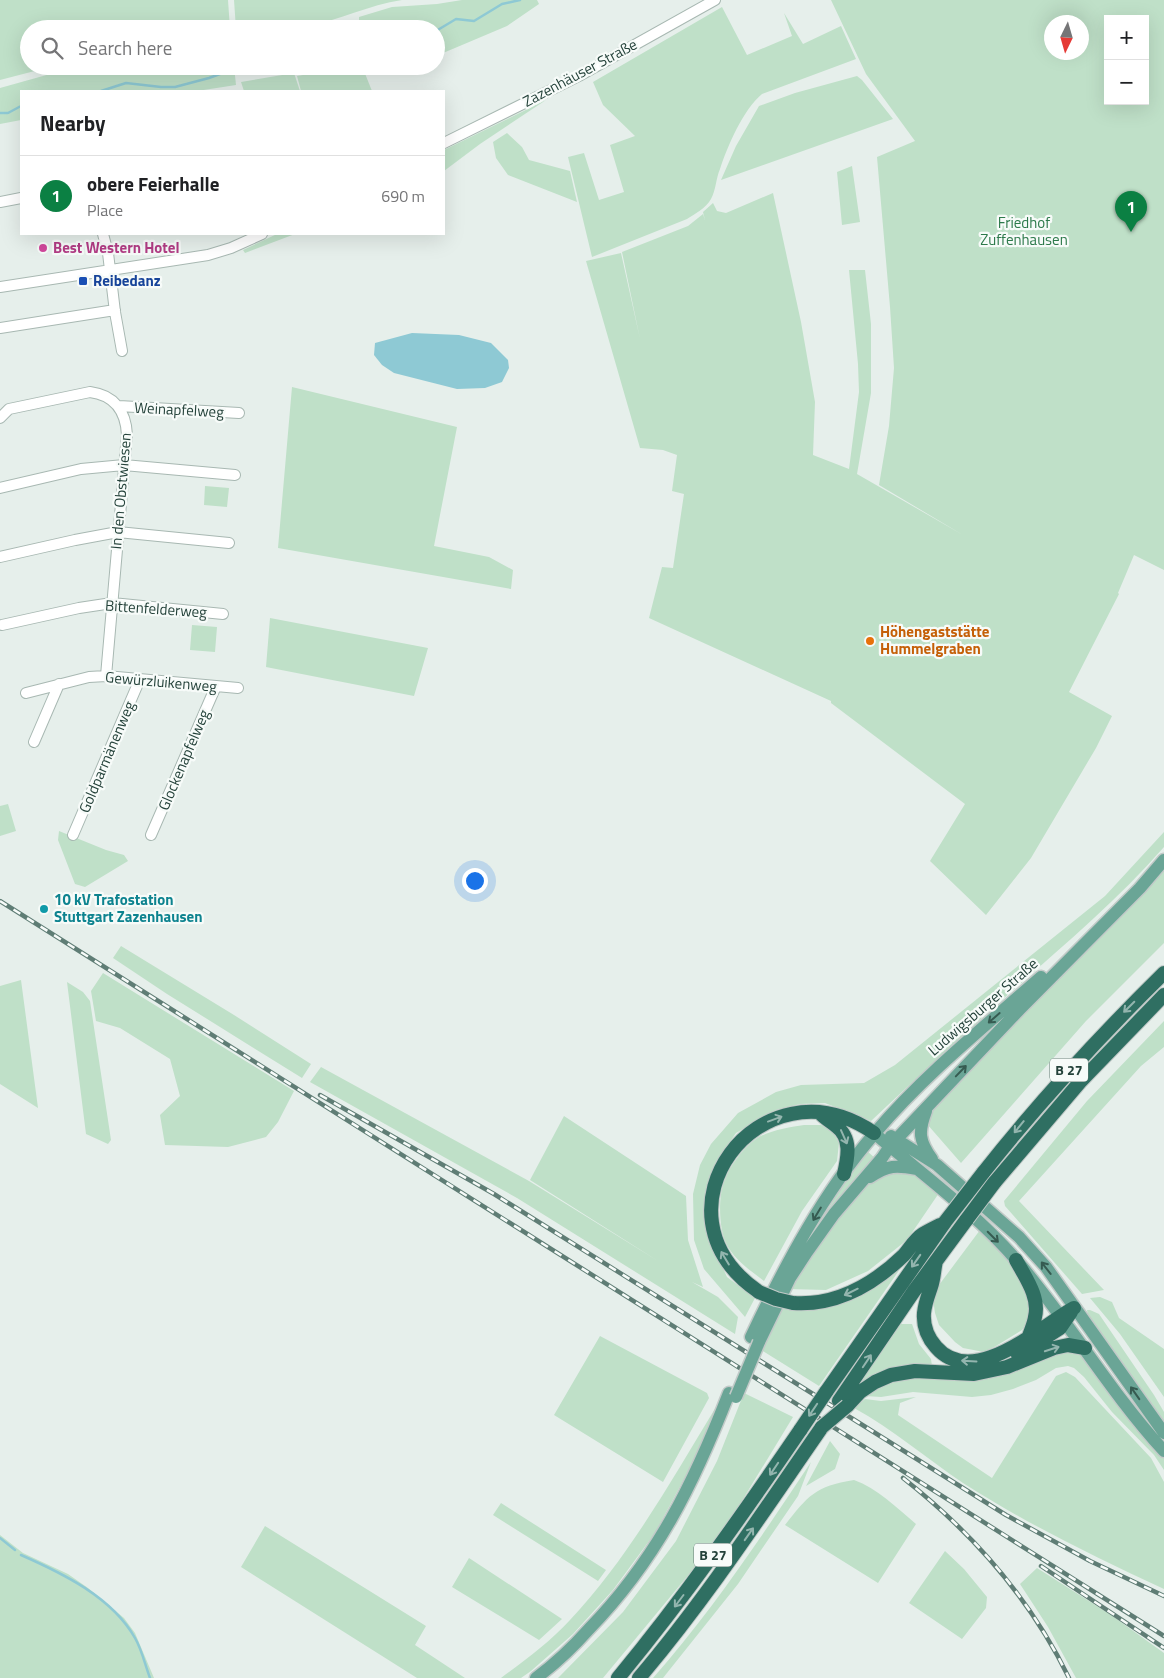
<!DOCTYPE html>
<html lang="en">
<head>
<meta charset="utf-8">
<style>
  body { margin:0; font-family:"Titillium Web",sans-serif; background:#f2f2f2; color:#202124 }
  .controls { position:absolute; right:15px; top:15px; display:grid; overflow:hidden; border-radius:0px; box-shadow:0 5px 20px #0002 }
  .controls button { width:45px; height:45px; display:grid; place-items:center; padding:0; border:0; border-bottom:1px solid #e0e0e0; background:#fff; color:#202124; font:25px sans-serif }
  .compass { position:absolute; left:1044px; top:15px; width:45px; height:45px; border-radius:50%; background:#fff; box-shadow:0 5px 20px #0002; rotate:185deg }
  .you { position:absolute; left:474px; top:880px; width:18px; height:18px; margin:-12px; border:4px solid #fff; border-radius:50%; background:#1a73e8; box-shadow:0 0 0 8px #1a73e833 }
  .badge { display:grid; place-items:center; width:32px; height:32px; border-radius:50%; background:#0b8043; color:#fff; font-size:16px; font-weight:700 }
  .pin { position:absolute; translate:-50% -41px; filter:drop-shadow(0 1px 2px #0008) }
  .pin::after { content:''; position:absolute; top:26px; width:18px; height:15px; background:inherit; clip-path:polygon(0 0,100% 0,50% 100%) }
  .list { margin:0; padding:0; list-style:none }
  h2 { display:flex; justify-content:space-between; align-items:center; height:65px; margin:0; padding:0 20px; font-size:21px }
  h2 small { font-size:16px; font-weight:400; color:#757577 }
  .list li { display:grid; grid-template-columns:32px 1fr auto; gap:15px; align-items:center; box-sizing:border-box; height:80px; padding:0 20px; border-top:1px solid #e0e0e0 }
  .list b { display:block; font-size:19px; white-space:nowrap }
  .list p { margin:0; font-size:16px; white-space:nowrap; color:#757577 }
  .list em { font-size:16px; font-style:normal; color:#757577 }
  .icon { flex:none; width:28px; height:28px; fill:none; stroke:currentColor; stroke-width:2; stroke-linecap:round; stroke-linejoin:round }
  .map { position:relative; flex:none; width:1164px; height:1678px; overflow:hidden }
  .search { position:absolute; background:#fff; box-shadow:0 5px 20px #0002; left:20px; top:20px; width:425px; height:55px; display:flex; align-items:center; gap:12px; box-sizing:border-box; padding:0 18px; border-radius:28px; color:#757577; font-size:19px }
  .panel { position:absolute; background:#fff; box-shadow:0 5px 20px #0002; left:20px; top:90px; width:425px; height:145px; border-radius:0px }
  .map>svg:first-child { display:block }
</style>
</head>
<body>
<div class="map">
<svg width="1164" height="1678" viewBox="0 0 1164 1678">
  <rect width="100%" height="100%" fill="#e6efeb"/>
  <path fill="#bfe0c8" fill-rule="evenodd" d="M0 0H228L230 29H29V66H54L0 80Z
    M234 0H402C369 5 339 20 306 27 285 32 257 29 236 29Z
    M462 0H537L539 4 507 26 436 56V29H361L359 23 360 29H331L359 20V17L392 7 437 4Z
    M831 0H1164V570L1134 555 1118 593 1119 594 1069 692 1112 716 1096 748 1031 858 986 915 930 861 965 804 831 703V701L649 618 662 567 673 568 684 494 672 491 677 455 663 450 640 448 586 261 621 253 640 339 622 252 688 226 703 214 705 220 703 212 713 203 717 211 726 213 773 193 801 322 815 402 813 455 849 469 859 392 858 364 849 270H865L871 324V393L857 474 963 535 879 485 889 426 894 368 890 307 877 157 915 141 866 74ZM1108 19H1145V101H1108ZM1082 22V52H1052V22Z
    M722 7 747 55 792 36 784 13 803 44 841 26 856 59 762 94C743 110 728 145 720 169 716 178 716 190 711 199 706 208 695 214 687 219L592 257 568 157 584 153 599 200 624 192 610 145 635 136 603 105 593 82Z
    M86 66H234L236 85 197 91H21V120L0 124V88L68 69Z
    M356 66H362L372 91H301L297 76Z
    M294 73 300 91H244L241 82Z
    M857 76 862 80 893 119 721 180 736 146 759 106 795 93Z
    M546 100 480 144 444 171V150Z
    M507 133 522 147 529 160 570 171 577 202 508 175 496 158 493 142Z
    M852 166 860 222 842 225 837 172Z
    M277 234H295L245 253 243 250Z
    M292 387 457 427 434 546 489 557 513 570 511 589 278 548Z
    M205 486 229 488 227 507 204 505Z
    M270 618 428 648 414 696 266 667Z
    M192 625 217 627 215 652 190 650Z
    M8 804 16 831 0 836V806Z
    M59 831 106 850 124 855 128 861 85 887 75 884 58 840Z
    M1164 832V847C1115 903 1058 950 1003 999 958 1039 915 1080 871 1121L825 1103 800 1104 776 1110 736 1133 716 1162 705 1200 709 1237 727 1277 755 1298 745 1317 704 1269 694 1240 693 1194 700 1165 711 1144 738 1113 776 1092 801 1085 864 1083 895 1065 1105 896Z
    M1164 867V943L1086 1021 961 1163 927 1124 933 1107Z
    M121 946 234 1015 311 1064 302 1078 167 994 113 958Z
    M103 973 294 1091 278 1122 266 1137 228 1147 165 1145 160 1115 180 1096 170 1059 120 1028 96 1021 91 991Z
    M21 980 38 1108 0 1084V986Z
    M67 982 83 992 90 1001 111 1140 108 1144 86 1134Z
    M1164 1021V1047L1141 1066 1019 1201 1104 1290 1082 1294 1005 1206 1004 1201 1087 1101Z
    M321 1067 529 1181 658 1261 530 1180 564 1116 686 1196 688 1240 703 1287 692 1282 718 1297 738 1317 735 1334 517 1198 310 1082Z
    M804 1125H821L833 1132 839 1143 837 1161 802 1211 764 1281C750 1270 734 1260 726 1243 719 1229 718 1198 724 1182 729 1167 742 1149 756 1139 767 1131 790 1127 804 1125Z
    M867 1151 875 1158 800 1255 838 1193Z
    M884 1171H913L939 1193 907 1240 868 1271 826 1290 788 1289 798 1272 856 1196Z
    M980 1230 1010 1260 1031 1296 1027 1324 1022 1330 996 1346 984 1352 963 1348 955 1342 939 1325 935 1313 933 1299 939 1285Z
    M900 1269 819 1386 761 1350 781 1308 818 1310 865 1292Z
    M1100 1297 1112 1302 1119 1318 1164 1349V1397L1120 1334 1090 1298Z
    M1087 1310H1090L1099 1314 1154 1395 1164 1412V1422L1088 1315Z
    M899 1324H912L919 1344 931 1359 932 1366 860 1383V1380Z
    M600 1336 707 1393 709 1398 663 1482 554 1415Z
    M1057 1351 1077 1352 1082 1355 1164 1456V1470L1154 1455 1112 1412 1084 1377 1074 1368 1068 1366 1056 1368 1036 1380 1013 1389 991 1395 972 1397 913 1392 881 1397 865 1396 894 1381Z
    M1066 1372 1075 1377 1151 1458 1164 1482V1589C1095 1557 1027 1524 963 1483 927 1459 893 1429 854 1408L865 1399 881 1401 916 1397 900 1403 898 1415 992 1478 1056 1376Z
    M744 1393 793 1417 740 1504 695 1567 603 1678H558L623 1612 676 1541 717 1461Z
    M716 1407 698 1453 655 1533 613 1590 573 1634 531 1671 521 1678H501C525 1660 550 1642 570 1620 629 1557 671 1481 716 1407Z
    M830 1441 840 1454 835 1469 806 1486Z
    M811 1462 798 1496 738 1584 663 1678H653C712 1611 762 1536 811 1462Z
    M854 1480C877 1488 897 1508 916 1524L878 1583 785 1525C808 1496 815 1486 854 1480Z
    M501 1503 606 1570 598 1581 493 1515Z
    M265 1526 426 1626 415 1645 465 1678H417L241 1567Z
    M0 1535 23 1553 68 1574 88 1588 124 1618 135 1633 154 1678H0Z
    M945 1551 964 1569 987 1597 986 1608 962 1639 909 1603Z
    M469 1558 562 1619 539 1640 452 1587Z
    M1037 1568 1111 1615 1164 1653V1678H1076L1048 1627 1020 1584Z"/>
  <path fill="#8ec9d4" d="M412 333 459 335 491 343 508 360 509 368 502 382 485 388 457 389 394 373 382 365 374 355 375 343Z"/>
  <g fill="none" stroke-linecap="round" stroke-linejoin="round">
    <path stroke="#8ec9d4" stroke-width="2.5" d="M436 31 456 19 474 21 502 4 520 0
      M101 91 126 83 161 87H175L209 78 228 71 265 70 282 66
      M0 113H8L21 106
      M0 1538 15 1550
      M21 1555C62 1573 112 1597 135 1638 142 1650 145 1665 150 1678"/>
    <defs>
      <path id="minor" d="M444 143 579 76 715 0
        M0 202 21 198
        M103 234 108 253 115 312 122 351
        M0 287 208 255 231 248 262 234
        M0 328 115 310
        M119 406 239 413
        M0 418 9 409 90 392C114 395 126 411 127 435L106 676
        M0 488 81 469 124 465 235 475
        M0 557 75 540 118 532 229 543
        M2 625 79 608 112 603 223 614
        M26 693 89 677 106 676 238 688
        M34 742 59 684
        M73 835 140 679
        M151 835 216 686"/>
      <path id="major" d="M926 1111C918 1132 919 1141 932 1159
        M874 1133C923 1175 976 1213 1018 1262 1070 1323 1110 1392 1164 1451
        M891 1136 937 1165 1019 1237 1046 1267 1164 1433
        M870 1177C888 1165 896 1165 917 1169
        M751 1337C785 1265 823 1193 875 1133 924 1075 984 1027 1041 977
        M759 1342 790 1278 807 1252 834 1214 882 1158 890 1146 1019 1010 1140 888 1164 860
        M536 1678C555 1664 573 1647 589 1629 657 1559 694 1483 729 1393"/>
      <path id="highway" d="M821 1114C826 1119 831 1122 836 1126 852 1138 848 1157 844 1174
        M983 1173C1039 1102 1100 1036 1164 973
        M994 1183 1080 1082 1164 995
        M1016 1260C1025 1277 1040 1297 1035 1317 1034 1324 1031 1330 1029 1336
        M936 1261C934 1269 934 1279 931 1287 928 1296 925 1303 924 1313 923 1326 928 1338 936 1347 973 1390 1041 1326 1074 1308
        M759 1292C643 1213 760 1055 874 1133
        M793 1303C836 1306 874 1284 904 1255 910 1248 915 1239 923 1234 928 1231 934 1228 940 1225
        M1018 1355 1060 1328 1071 1312
        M826 1392 945 1222
        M839 1401 914 1291 967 1219
        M847 1406 860 1392 875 1382 891 1375 915 1371 974 1374 1007 1367 1054 1348 1068 1345 1085 1348
        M618 1678C684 1598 743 1514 801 1429
        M639 1678C706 1599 763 1512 822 1427"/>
    </defs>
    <use href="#minor" stroke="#a8b8b2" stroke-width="12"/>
    <use href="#major" stroke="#c2cac8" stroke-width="15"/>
    <use href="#highway" stroke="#c2cac8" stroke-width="16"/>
    <use href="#minor" stroke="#fff" stroke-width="10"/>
    <use href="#major" stroke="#6aa596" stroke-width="12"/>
    <use href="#highway" stroke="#2f6f62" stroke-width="14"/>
    <defs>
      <path id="rail" d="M0 901 1164 1636
        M320 1095 494 1194 1006 1515 1090 1561 1164 1596
        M903 1478C973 1533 1030 1598 1069 1678
        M1041 1566 1164 1648"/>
    </defs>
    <use href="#rail" stroke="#5f7d75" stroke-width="4.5"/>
    <use href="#rail" stroke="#f7fbf9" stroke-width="2.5" stroke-dasharray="8" stroke-linecap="butt"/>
    <defs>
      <path id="major-bridge" d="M736 1397 759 1342"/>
      <path id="highway-bridge" d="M967 1219 994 1183
        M945 1222 983 1173
        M759 1292 776 1299 793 1303
        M822 1427 847 1406
        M801 1429 826 1392"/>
    </defs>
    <use href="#major-bridge" stroke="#c2cac8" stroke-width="15" stroke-linecap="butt"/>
    <use href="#highway-bridge" stroke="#c2cac8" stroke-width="16" stroke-linecap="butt"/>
    <use href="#major-bridge" stroke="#6aa596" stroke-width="12"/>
    <use href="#highway-bridge" stroke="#2f6f62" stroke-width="14"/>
  </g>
  <defs><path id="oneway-shaft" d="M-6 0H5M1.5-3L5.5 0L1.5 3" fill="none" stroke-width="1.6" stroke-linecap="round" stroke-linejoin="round" transform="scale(1.25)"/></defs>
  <g stroke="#93b5ae">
    <use href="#oneway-shaft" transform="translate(1129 1007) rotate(135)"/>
    <use href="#oneway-shaft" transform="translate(775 1119) rotate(-20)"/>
    <use href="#oneway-shaft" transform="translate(1019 1127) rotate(129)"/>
    <use href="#oneway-shaft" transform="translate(844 1137) rotate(66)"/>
    <use href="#oneway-shaft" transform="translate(725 1258) rotate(-121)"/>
    <use href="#oneway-shaft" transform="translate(916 1261) rotate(125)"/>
    <use href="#oneway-shaft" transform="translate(851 1292) rotate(154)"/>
    <use href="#oneway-shaft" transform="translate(1052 1349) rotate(-18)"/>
    <use href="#oneway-shaft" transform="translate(867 1361) rotate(-56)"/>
    <use href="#oneway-shaft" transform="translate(969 1361) rotate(-177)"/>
    <use href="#oneway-shaft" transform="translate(813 1410) rotate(124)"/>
    <use href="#oneway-shaft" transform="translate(774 1469) rotate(124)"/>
    <use href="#oneway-shaft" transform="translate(749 1534) rotate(-55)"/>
    <use href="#oneway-shaft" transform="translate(679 1601) rotate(127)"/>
  </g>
  <g stroke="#365b51">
    <use href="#oneway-shaft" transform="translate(994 1018) rotate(139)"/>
    <use href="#oneway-shaft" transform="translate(961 1071) rotate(-46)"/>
    <use href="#oneway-shaft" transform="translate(817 1214) rotate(121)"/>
    <use href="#oneway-shaft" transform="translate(993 1237) rotate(45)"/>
    <use href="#oneway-shaft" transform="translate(1046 1268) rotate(-128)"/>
    <use href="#oneway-shaft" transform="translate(1135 1393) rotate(-125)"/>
  </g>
  <circle fill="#d1479c" stroke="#f7fbf9" stroke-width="2" cx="43" cy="248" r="5"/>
  <rect fill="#1a4fb4" stroke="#f7fbf9" stroke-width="2" x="78" y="276" width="10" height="10" rx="2.5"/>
  <circle fill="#e8710a" stroke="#f7fbf9" stroke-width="2" cx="870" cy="641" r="5"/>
  <circle fill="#0f9aa8" stroke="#f7fbf9" stroke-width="2" cx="44" cy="909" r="5"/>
  <g text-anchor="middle" stroke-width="4.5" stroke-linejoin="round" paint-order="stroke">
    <g fill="#f7fbf9" stroke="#637a73" stroke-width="1">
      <rect x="1050" y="1058.5" width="38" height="23" rx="4"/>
      <rect x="694" y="1543.5" width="38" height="23" rx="4"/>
    </g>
    <g font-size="14" font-weight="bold" fill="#24423a">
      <text x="1069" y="1075">B 27</text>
      <text x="713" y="1560">B 27</text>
    </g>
    <g font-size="15" fill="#24423a" stroke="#f7fbf9">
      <text transform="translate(580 73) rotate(-28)" y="5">Zazenhäuser Straße</text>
      <text transform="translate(179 410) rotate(3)" y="5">Weinapfelweg</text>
      <text transform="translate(121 491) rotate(-85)" y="5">In den Obstwiesen</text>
      <text transform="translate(156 609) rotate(4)" y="5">Bittenfelderweg</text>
      <text transform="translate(161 682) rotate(5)" y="5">Gewürzluikenweg</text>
      <text transform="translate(107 757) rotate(-67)" y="5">Goldparmänenweg</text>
      <text transform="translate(184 760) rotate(-67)" y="5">Glockenapfelweg</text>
      <text transform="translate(983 1007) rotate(-41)" y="5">Ludwigsburger Straße</text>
    </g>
    <g font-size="15" fill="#2d7a4b" stroke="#f7fbf9">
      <text x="1024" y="228">Friedhof<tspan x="1024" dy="17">Zuffenhausen</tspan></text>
    </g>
    <g font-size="15" font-weight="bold" fill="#b23c85" stroke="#f7fbf9" text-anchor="start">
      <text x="53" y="253">Best Western Hotel</text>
    </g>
    <g font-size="15" font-weight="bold" fill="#164399" stroke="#f7fbf9" text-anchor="start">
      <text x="93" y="286">Reibedanz</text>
    </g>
    <g font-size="15" font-weight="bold" fill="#c56008" stroke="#f7fbf9" text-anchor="start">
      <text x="880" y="637">Höhengaststätte<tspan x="880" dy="17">Hummelgraben</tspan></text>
    </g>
    <g font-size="15" font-weight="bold" fill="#0d838f" stroke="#f7fbf9" text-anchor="start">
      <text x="54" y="905">10 kV Trafostation<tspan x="54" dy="17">Stuttgart Zazenhausen</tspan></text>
    </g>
  </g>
</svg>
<div class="controls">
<button>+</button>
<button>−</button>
</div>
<svg class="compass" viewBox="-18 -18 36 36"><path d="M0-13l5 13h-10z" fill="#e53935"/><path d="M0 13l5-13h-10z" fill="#757577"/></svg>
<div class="you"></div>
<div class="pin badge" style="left:1131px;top:232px">1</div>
<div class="search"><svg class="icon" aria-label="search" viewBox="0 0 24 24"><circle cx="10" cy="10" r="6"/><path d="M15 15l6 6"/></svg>Search here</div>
<section class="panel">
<h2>Nearby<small></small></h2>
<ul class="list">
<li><span class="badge">1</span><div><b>obere Feierhalle</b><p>Place</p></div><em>690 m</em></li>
</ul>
</section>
</div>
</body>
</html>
